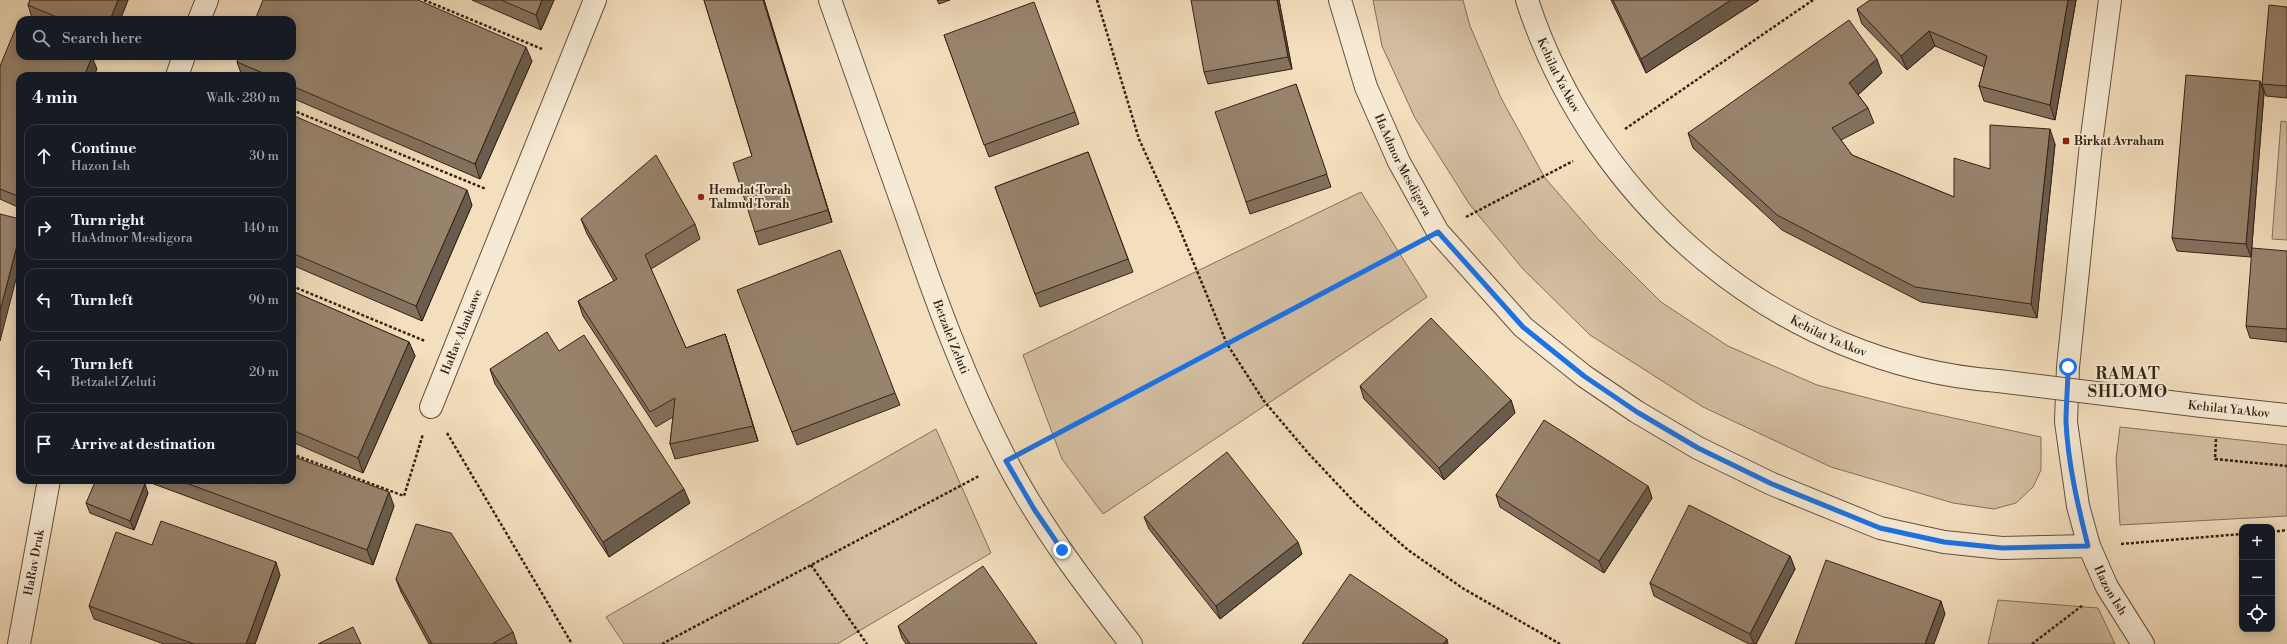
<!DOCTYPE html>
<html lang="en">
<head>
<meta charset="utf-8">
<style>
  body { margin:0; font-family:"Libre Bodoni",serif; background:#242831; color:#f1f3f6 }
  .controls { position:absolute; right:12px; bottom:12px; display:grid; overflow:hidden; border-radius:8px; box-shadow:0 2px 10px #0003 }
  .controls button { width:36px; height:36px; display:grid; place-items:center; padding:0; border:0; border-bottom:1px solid #363941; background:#171b24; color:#f1f3f6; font:20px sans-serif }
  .stop { position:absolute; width:12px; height:12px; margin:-9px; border:3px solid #1a73e8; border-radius:50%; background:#fff }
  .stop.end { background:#1a73e8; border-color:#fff; box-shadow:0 1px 4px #0008 }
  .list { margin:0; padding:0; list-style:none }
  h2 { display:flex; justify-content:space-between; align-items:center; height:52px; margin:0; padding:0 16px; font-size:17px }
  h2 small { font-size:13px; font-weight:400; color:#9ea1a6 }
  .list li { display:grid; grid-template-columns:26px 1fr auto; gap:12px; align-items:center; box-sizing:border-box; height:64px; margin:0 8px 8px; padding:0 8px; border:1px solid #363941; border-radius:12px }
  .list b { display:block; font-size:15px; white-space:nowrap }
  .list p { margin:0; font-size:13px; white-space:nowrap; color:#9ea1a6 }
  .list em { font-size:13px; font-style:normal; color:#9ea1a6 }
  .icon { flex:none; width:22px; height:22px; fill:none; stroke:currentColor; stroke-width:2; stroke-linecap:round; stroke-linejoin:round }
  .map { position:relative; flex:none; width:2287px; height:644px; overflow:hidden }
  .search { position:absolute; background:#171b24; box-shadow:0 2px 10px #0003; left:16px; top:16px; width:280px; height:44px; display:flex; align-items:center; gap:10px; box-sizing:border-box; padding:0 14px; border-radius:12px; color:#9ea1a6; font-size:15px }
  .panel { position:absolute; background:#171b24; box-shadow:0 2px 10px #0003; left:16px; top:72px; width:280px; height:412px; border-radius:12px }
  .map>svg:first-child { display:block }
</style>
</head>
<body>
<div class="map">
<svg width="2287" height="644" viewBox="0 0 2287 644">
  <rect width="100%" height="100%" fill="#f3debd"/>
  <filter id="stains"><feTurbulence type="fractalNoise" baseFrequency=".005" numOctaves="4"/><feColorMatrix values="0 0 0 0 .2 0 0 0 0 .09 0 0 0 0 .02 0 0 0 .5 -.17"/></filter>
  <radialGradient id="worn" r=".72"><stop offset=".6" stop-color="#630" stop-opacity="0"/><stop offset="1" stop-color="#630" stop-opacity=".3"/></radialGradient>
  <path fill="#d3bea1" stroke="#84705c" d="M1373 0H1463L1470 26 1501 98 1545 178 1598 239 1661 302 1728 346 1817 385 1903 407 2041 437V470L2033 487 2016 503 1994 509 1953 503 1831 467 1703 407 1590 335 1523 269 1470 205 1415 118 1382 46Z
    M2281 121 2287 122V240L2272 239Z
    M1361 192 1427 297 1103 514 1062 459 1023 355Z
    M2120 427 2287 445V516L2120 525 2116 459Z
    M936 429 991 553 837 644H624L606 617Z
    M1998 600 2098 608 2115 644H1988Z"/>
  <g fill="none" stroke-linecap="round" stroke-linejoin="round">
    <defs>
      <g id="minor">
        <path id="s1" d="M830 0C855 71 881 142 906 214 935 298 965 381 1006 460 1040 526 1086 586 1131 644"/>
        <path id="s2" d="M1340 0 1366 87 1399 162 1438 232 1523 327 1584 376 1637 412 1698 448 1772 484 1880 528 1944 542 2002 548 2089 546"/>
        <path id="s3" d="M1527 0C1593 204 1781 365 1998 381"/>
        <path id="s4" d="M2110 0 2091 144 2068 367 2066 422 2078 506 2089 546 2107 587 2143 644"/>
        <path d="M199 20 207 0"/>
        <path d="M177 76 184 56"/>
        <path d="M2202 406 2287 415"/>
        <path id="s5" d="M431 407 595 0"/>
        <path id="s6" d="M19 644 49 480"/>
      </g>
    </defs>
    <use href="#minor" stroke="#655040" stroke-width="24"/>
    <path stroke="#362116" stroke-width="2.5" stroke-dasharray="3 2" stroke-linecap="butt" d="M424 0 542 49
      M1097 0 1139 139 1178 225 1227 344 1264 401 1309 454 1358 506 1408 550 1464 589 1560 644
      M292 110 486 189
      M1625 129 1813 0
      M1466 217 1573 161
      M292 286 425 341
      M447 433 572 644
      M2216 439 2215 459 2287 466
      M1033 447 1412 246
      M292 454 404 496 423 434
      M2272 532 2287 530
      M2121 544 2242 534
      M811 565 867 644
      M662 644 979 476
      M2032 644 2083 605"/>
    <use href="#minor" stroke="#f7ead4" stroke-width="22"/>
    <defs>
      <path id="minor-bridge" d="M1998 381 2202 406"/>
    </defs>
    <use href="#minor-bridge" stroke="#655040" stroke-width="24" stroke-linecap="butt"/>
    <use href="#minor-bridge" stroke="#f7ead4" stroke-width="22"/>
  </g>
  <path fill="#83715e" stroke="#362116" d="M30 0H128L120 20H38L32 18 28 5Z
    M472 0H554L541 30Z
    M704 0H764L832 222 759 245 755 232 752 156Z
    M937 0H950L939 4Z
    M1279 0 1292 69 1208 84 1204 72Z
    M1611 0H1759L1646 73Z
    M2076 0 2055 120 1984 101 1979 86 1984 67 1935 46 1907 70 1862 24 1857 9Z
    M2287 7V98L2266 96 2262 84Z
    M944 35 1075 112 1079 124 989 157Z
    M532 61 480 179 292 98V76H242L237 62Z
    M0 66 97 69 20 76V208L0 199Z
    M1882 73 1858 95 1868 108 1874 123 1841 140 1852 155 1954 197 1990 169 2055 144 2037 318 1921 302 1782 230 1693 148 1688 133Z
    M2260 81 2264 93 2251 257 2177 251 2172 238Z
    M1296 84 1331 187 1250 214 1246 202Z
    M292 115 472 205 422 321 292 265Z
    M1088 152 1133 272 1040 307 995 187Z
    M581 219 695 224 700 239 651 269 686 348 725 334 730 349 758 441 675 459 670 444 673 417 656 427 583 316 578 301 614 281 587 234Z
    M2287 251V342L2250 338 2246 326Z
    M292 291 409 342 415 356 363 473 292 442Z
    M742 302 895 393 900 405 797 445Z
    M559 351 690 503 609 557 495 384 490 369Z
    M1360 386 1511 400 1515 413 1444 480 1364 399Z
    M143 480H292L394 506 373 565Z
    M1648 486 1652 498 1604 573 1500 507 1496 495Z
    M148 493 134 530 90 513 86 503Z
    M1144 517 1302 554 1220 619 1149 529Z
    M152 545 280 575 255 644H164L94 619 89 606Z
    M1790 556 1795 569 1756 644H1749L1654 596 1650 583Z
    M396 579 513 632 517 644H429L401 592Z
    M898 626 1037 644H906L902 638Z"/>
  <path fill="#6a5c4c" stroke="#362116" d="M118 0H128L120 20H110Z
    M542 0H554L541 30 536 15Z
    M763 0H764L832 222 828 210Z
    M1277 0H1279L1292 69 1288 57Z
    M1731 0H1759L1646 73 1641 59Z
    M2068 0H2076L2055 120 2050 105Z
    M1929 31 1935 46 1907 70 1901 56Z
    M526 47 532 61 480 179 475 164Z
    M92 57 97 69 94 76H84Z
    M1877 59 1882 73 1854 98 1849 83Z
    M2260 81 2264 93 2251 257 2246 244Z
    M2050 129 2055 144 2037 318 2031 304Z
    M467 190 472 205 422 321 416 306Z
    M20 234V264L0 341V311Z
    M725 334 730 349 758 441 753 426Z
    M409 342 415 356 363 473 358 458Z
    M1511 400 1515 413 1444 480 1439 468Z
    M145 484 148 493 134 530 130 521Z
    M1648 486 1652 498 1604 573 1599 561Z
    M684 489 690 503 609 557 603 542Z
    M389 492 394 506 373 565 367 550Z
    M1298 542 1302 554 1220 619 1216 606Z
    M1790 556 1795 569 1756 644H1754L1750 634Z
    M276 562 280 575 255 644H246Z
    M1941 601 1945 614 1934 644H1925Z
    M1447 639 1448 644H1443Z"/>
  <path fill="#98836d" stroke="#362116" d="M30 0H118L110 20H64L28 5Z
    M263 0H418L526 47 475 164 292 86V76H270L237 62 239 56H292V20H255Z
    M501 0H542L536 15Z
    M704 0H763L828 210 755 232 733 163 752 156Z
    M1191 0H1277L1288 57 1204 72Z
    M1613 0H1731L1641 59Z
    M1870 0H2068L2050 105 1979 86 1987 56 1929 31 1901 56 1857 9Z
    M1034 2 1075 112 984 145 944 35Z
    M2269 5 2287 7V86L2262 84Z
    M1849 20 1877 59 1849 83 1868 108 1832 128 1852 155 1954 197V158L1990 169V125L2050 129 2031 304 1915 287 1777 215 1688 133Z
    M17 25 20 26V56H91L92 57 84 76H20V197L0 189V66Z
    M2186 75 2260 81 2246 244 2172 238Z
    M1296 84 1327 174 1246 202 1215 112Z
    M292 115 467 190 416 306 292 253Z
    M1088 152 1128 259 1035 294 995 187Z
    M656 155 695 224 645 255 686 348 725 334 753 426 670 444 675 398 650 412 578 301 617 279 581 219Z
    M0 214 20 219V234L0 311Z
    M2252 248 2287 251V329L2246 326Z
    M840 250 895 393 792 432 737 290Z
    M292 291 409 342 358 458 292 430Z
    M1431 318 1511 400 1439 468 1360 386Z
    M547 332 559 351 584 335 684 489 603 542 490 369Z
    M1544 420 1648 486 1599 561 1496 495Z
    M1227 452 1298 542 1216 606 1144 517Z
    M292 456 389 492 367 550 178 480H292Z
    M96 480H135L145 484 130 521 86 503Z
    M1689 505 1790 556 1750 634 1650 583Z
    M161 521 276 562 246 644H194L89 606 116 532 152 545Z
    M416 524 451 533 513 632 492 644H432L396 579Z
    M1826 560 1941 601 1925 644H1795Z
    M983 566 1037 644H910L898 626Z
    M1350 574 1447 639 1443 644H1302Z
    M353 627 361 644H318Z"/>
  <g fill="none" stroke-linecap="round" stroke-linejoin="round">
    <path stroke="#1a73e8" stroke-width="5" d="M1062 550 1034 509 1006 461 1438 232 1523 327 1584 376 1637 412 1698 448 1772 484 1880 528 1944 542 2002 548 2088 546C2078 506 2068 464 2066 422 2066 404 2068 385 2068 367"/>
  </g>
  <g fill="#8f2418" stroke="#f7ead4" stroke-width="1.5">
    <rect x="2062" y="137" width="8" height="8" rx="2"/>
    <circle cx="701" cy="197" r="4"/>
  </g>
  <g text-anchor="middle" stroke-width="3.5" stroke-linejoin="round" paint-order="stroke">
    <g font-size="12" fill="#362116" stroke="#f7ead4">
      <text dy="4" stroke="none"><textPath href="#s3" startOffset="82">Kehilat YaAkov</textPath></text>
      <text dy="4" stroke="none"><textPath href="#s2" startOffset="177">HaAdmor Mesdigora</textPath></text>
      <text dy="4" stroke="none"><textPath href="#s5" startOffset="81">HaRav Alankawe</textPath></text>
      <text dy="4" stroke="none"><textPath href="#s3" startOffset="465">Kehilat YaAkov</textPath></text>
      <text dy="4" stroke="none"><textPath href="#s1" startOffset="358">Betzalel Zeluti</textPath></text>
      <text transform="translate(2229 409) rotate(6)" y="4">Kehilat YaAkov</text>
      <text dy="4" stroke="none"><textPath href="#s6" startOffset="83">HaRav Druk</textPath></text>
      <text dy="4" stroke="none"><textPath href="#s4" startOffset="600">Hazon Ish</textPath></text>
    </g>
    <g font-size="12" font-weight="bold" fill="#362116" stroke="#f7ead4" text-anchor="start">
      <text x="2074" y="145">Birkat Avraham</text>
      <text x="709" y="194">Hemdat Torah<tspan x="709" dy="14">Talmud Torah</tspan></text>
    </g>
    <g font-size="16" font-weight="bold" letter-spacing="1" fill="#362116" stroke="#f7ead4">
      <text x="2128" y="379">RAMAT<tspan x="2128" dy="18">SHLOMO</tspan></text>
    </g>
  </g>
  <rect width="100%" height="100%" filter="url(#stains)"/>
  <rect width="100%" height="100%" fill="url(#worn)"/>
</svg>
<div class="controls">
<button>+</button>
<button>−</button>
<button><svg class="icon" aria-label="locate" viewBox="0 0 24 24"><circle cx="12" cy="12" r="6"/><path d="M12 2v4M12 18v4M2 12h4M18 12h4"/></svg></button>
</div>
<div class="stop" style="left:2068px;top:367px"></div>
<div class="stop end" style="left:1062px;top:550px"></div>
<div class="search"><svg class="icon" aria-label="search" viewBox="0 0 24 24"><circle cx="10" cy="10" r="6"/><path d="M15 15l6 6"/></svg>Search here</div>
<section class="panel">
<h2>4 min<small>Walk · 280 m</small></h2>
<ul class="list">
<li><svg class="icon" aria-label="ahead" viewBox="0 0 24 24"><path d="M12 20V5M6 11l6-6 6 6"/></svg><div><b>Continue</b><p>Hazon Ish</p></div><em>30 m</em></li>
<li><svg class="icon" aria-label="right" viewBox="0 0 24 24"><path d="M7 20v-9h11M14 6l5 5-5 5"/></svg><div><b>Turn right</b><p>HaAdmor Mesdigora</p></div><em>140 m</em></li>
<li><svg class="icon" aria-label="left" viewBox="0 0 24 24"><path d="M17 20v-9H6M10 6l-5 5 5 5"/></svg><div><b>Turn left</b></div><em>90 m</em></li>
<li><svg class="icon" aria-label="left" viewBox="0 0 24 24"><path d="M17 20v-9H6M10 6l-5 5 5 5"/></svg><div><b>Turn left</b><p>Betzalel Zeluti</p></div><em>20 m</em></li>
<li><svg class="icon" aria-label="arrive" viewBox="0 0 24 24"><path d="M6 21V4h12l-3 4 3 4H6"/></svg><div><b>Arrive at destination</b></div></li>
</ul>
</section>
</div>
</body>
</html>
